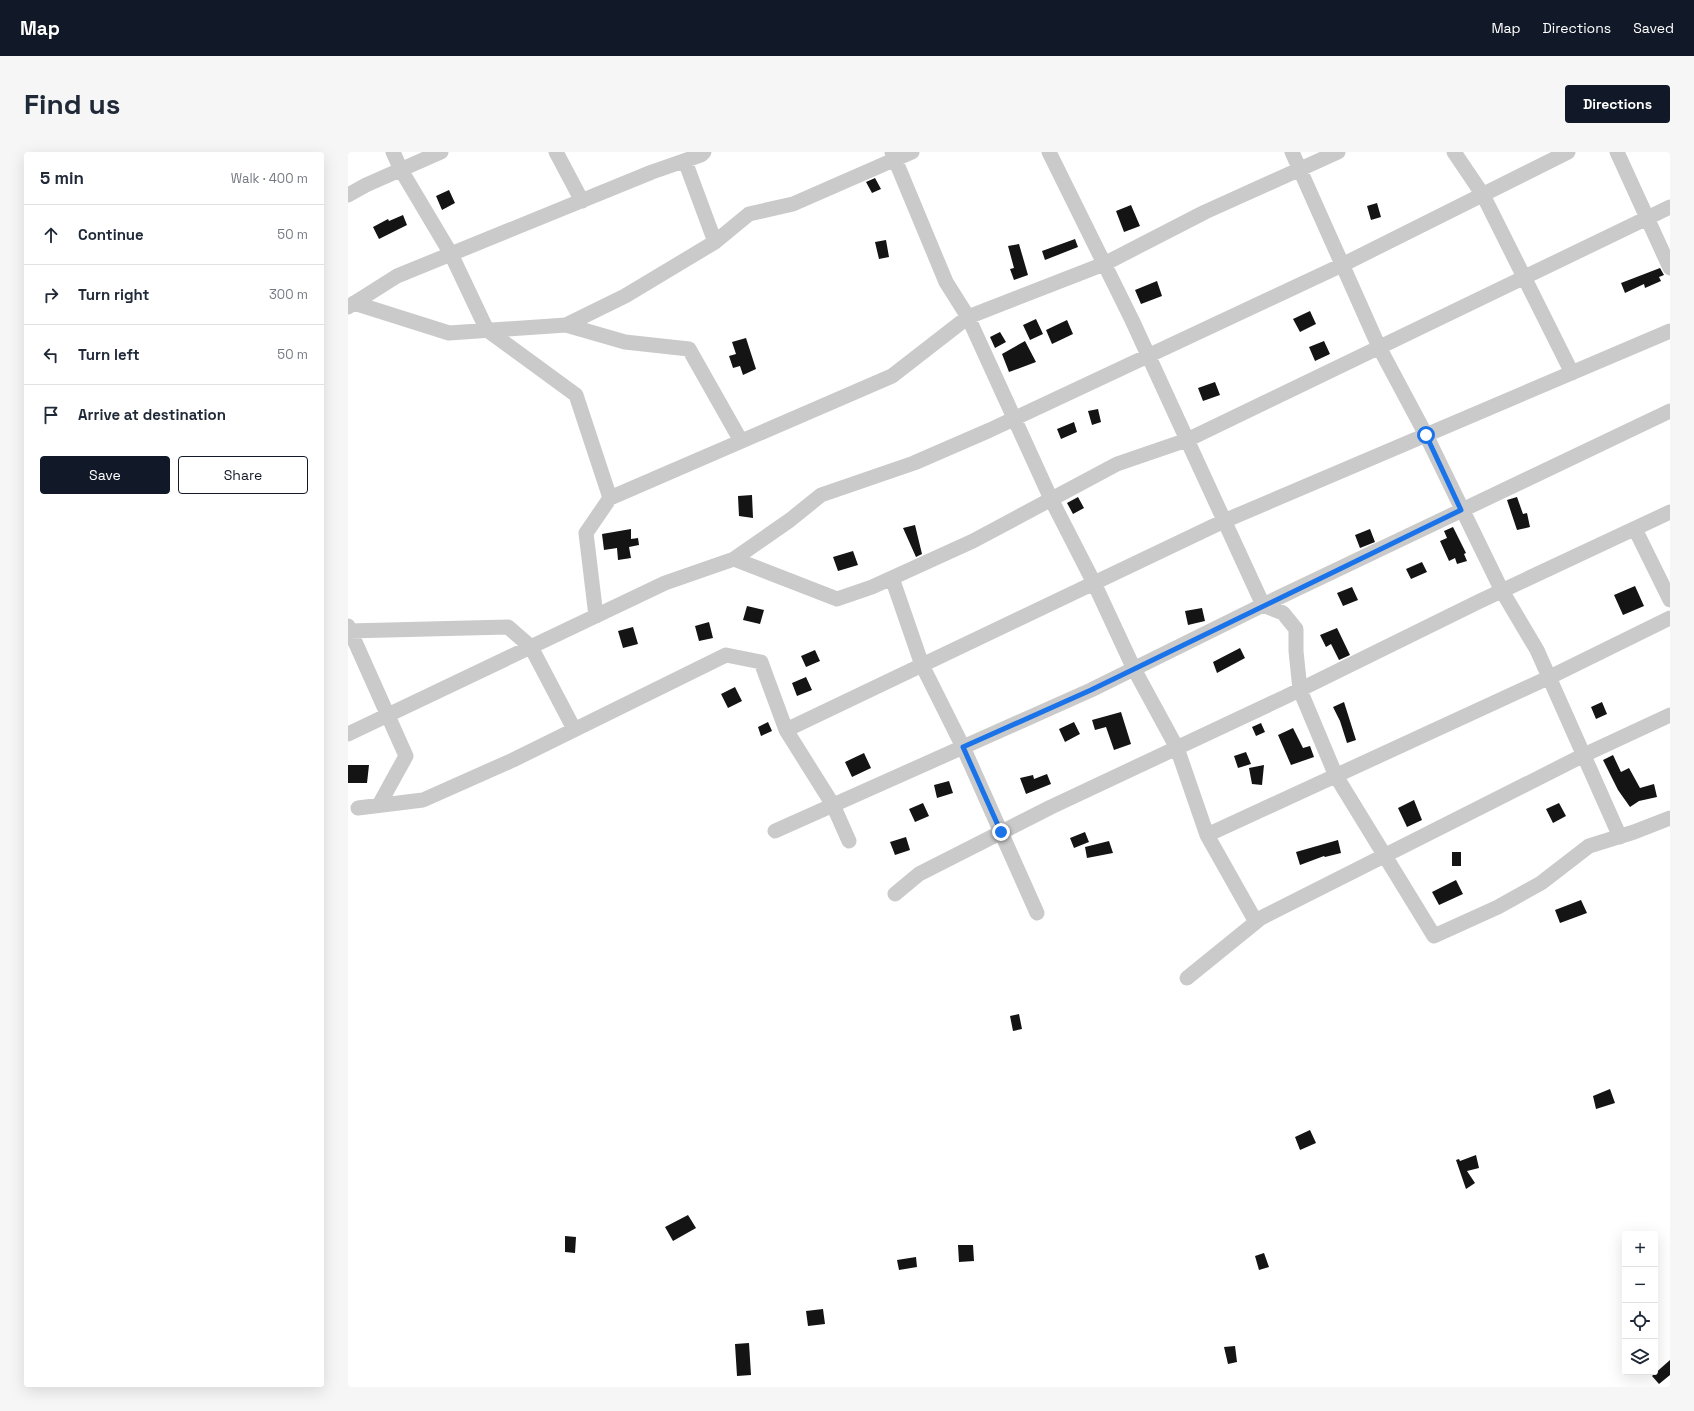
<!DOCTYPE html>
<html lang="en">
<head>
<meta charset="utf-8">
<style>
  body { margin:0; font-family:"Space Grotesk",sans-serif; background:#f6f6f7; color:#1f2937 }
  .controls { position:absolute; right:12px; bottom:12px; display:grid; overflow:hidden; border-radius:4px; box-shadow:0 4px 16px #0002 }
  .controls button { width:36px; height:36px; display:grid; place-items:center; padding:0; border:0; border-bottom:1px solid #e0e1e3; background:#fff; color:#1f2937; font:20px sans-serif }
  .stop { position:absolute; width:12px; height:12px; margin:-9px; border:3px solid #1a73e8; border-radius:50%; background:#fff }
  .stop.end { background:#1a73e8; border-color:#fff; box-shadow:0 1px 4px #0008 }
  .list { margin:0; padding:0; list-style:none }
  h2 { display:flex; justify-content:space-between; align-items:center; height:52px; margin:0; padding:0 16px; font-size:17px }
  h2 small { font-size:13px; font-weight:400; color:#747a83 }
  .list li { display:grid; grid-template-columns:26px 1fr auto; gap:12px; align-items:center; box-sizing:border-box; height:60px; padding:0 16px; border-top:1px solid #e0e1e3 }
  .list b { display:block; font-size:15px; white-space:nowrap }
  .list em { font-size:13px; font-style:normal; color:#747a83 }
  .actions { display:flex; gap:8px; padding:12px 16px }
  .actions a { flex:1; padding:9px 0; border:1px solid #111827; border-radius:4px; text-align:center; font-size:14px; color:#111827 }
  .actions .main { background:#111827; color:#fff }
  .icon { flex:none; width:22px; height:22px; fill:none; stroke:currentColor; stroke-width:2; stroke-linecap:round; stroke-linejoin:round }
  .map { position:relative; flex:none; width:1322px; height:1235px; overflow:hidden; border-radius:4px }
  header { display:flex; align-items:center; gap:24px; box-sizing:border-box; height:56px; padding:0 20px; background:#111827; color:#fff }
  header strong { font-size:19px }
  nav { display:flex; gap:22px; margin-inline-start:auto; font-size:14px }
  .intro { display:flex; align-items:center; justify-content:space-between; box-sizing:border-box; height:96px; padding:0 24px }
  h1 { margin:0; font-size:28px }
  .button { padding:10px 18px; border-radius:4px; background:#111827; color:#fff; font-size:14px; font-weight:700 }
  main { display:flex; gap:24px; padding:0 24px }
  aside { flex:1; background:#fff; border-radius:4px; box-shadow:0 4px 16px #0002 }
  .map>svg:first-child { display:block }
</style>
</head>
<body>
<header>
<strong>Map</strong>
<nav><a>Map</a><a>Directions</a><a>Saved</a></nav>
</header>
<div class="intro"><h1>Find us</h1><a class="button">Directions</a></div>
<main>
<aside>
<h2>5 min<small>Walk · 400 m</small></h2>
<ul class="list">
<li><svg class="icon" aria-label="ahead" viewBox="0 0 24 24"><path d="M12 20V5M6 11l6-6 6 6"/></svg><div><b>Continue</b></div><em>50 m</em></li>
<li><svg class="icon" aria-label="right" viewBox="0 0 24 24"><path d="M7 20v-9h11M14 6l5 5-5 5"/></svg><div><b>Turn right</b></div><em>300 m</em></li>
<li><svg class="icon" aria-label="left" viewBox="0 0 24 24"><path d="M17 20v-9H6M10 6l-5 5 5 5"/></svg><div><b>Turn left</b></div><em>50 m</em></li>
<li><svg class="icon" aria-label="arrive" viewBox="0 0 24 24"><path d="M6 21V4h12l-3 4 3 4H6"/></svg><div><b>Arrive at destination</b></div></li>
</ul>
<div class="actions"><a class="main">Save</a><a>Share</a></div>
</aside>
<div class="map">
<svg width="1322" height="1235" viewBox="0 0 1322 1235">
  <rect width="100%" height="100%" fill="#fff"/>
  <path fill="#141414" d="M527 26 533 37 524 41 518 30Z
    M101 38 107 51 94 58 88 44Z
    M1029 51 1033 65 1023 68 1019 54Z
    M783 53 792 74 776 80 768 59Z
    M55 63 59 73 31 87 25 75 40 67 41 69Z
    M727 87 730 95 697 108 694 99Z
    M538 88 541 105 531 107 527 90Z
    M671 92 680 123 666 128 662 117 666 116 660 94Z
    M1312 116 1316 123 1311 125 1313 129 1297 136 1296 132 1277 141 1273 131Z
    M809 129 814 144 793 152 787 138Z
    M962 159 968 172 952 180 945 167Z
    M688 167 695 182 682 188 675 173Z
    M719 168 725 182 704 192 698 178Z
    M652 180 658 190 647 196 642 185Z
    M398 186 408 217 395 223 392 214 385 216 381 204 388 202 384 190Z
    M677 189 688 210 661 220 654 202Z
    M976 189 982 202 967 209 961 195Z
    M867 230 872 243 855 249 850 236Z
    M750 257 753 270 744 273 740 259Z
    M726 270 729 280 713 287 709 277Z
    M404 343 405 366 391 364 390 344Z
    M730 345 736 356 725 362 719 351Z
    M1169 345 1175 362 1179 361 1182 375 1169 378 1159 348Z
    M567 373 574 402 568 405 555 376Z
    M1105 375 1118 401 1116 402 1119 409 1109 412 1107 406 1101 409 1092 389 1099 386 1096 379Z
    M283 377V387L290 386 291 393 281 395 283 406 270 408 269 396 256 398 254 382Z
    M1022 377 1027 390 1012 396 1007 383Z
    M505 399 510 413 490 419 485 405Z
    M1074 410 1079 420 1063 427 1058 417Z
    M1287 434 1296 454 1275 463 1266 443Z
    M1004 435 1010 448 995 454 989 441Z
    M399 454 416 458 412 472 395 468Z
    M854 456 857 469 840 473 837 459Z
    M361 470 365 486 351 489 347 474Z
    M285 475 290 492 275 496 270 479Z
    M989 476 1002 503 991 508 983 492 978 495 972 483Z
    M892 496 897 506 869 521 865 510Z
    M467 498 472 509 458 515 453 504Z
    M458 525 464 538 449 544 444 531Z
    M387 535 394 549 380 556 373 542Z
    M996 550 1008 588 999 591 992 569 985 555Z
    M1254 550 1259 562 1248 567 1243 555Z
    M773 560 783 592 766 598 758 575 747 578 744 568Z
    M420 570 424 579 413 584 410 575Z
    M726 570 732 582 717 590 711 577Z
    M913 571 917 580 908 584 904 575Z
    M945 576 955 596 962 594 966 605 943 613 930 583Z
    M898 600 903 612 890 616 886 604Z
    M516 601 523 616 504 625 497 610Z
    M1265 603 1273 620 1281 616 1292 636 1306 632 1309 645 1291 649 1282 655 1270 638 1255 608Z
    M0 613H21L19 631H0Z
    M916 613 914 633 904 632 901 616Z
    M699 622 703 632 678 642 672 626 685 623 686 627Z
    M601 629 605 641 589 646 586 633Z
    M1066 648 1074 668 1059 675 1050 656Z
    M575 651 581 664 567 670 561 657Z
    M1211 651 1218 664 1205 671 1198 657Z
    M737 680 741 690 726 696 722 686Z
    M558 685 562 698 547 703 542 690Z
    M990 688 993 701 977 705 976 704 952 713 948 700Z
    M761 689 765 701 739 706 737 695Z
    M1104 700H1113V714H1104Z
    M1108 728 1115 742 1091 753 1084 740Z
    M1233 748 1239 761 1212 771 1207 758Z
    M671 862 674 877 665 879 662 864Z
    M1262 937 1267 951 1248 957 1245 944Z
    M962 978 968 991 952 998 947 985Z
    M1128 1003 1131 1016 1119 1019 1127 1031 1118 1037 1108 1008 1111 1007 1112 1009Z
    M340 1063 348 1076 325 1089 317 1075Z
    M217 1084 228 1085 227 1101 217 1100Z
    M610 1093H625L626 1109 611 1110Z
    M916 1101 921 1115 911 1118 907 1104Z
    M568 1105 569 1115 551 1118 549 1108Z
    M475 1157 477 1172 460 1174 458 1159Z
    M401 1191 403 1223 389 1224 387 1192Z
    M887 1194 889 1210 880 1212 876 1195Z
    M1322 1208V1223L1311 1232 1304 1224Z"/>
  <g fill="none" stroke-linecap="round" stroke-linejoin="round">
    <path stroke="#cacaca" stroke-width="15" d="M45 0 53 18 103 102 139 178 228 243 262 346 238 381 248 464
      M208 0 234 49
      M544 0 598 130 620 165 703 347 746 431 786 517 829 596 859 683 908 770
      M701 0 784 168 915 453 935 461 948 477V499L952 538 988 624 1086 784 1150 755 1193 731 1241 694 1286 680 1322 666
      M944 0 1031 195 1078 283 1154 439 1189 498 1272 685
      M1106 0 1135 43 1224 221
      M1269 0 1322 116
      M337 9 367 90
      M0 43 18 33 93 0
      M6 151 101 181 218 173 277 190 341 197 393 289
      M0 155 49 124 304 20 353 3 356 0
      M218 173 277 144 367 90 401 62 445 52 564 0
      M262 346 544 224 620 165 756 112 857 60 990 0
      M1287 377 1322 448
      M386 407 489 447 524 435 625 389 769 312 839 288 1322 55
      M544 426 574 513 615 595 689 761
      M0 474 58 604 31 653
      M0 479 160 475 183 495 226 577
      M438 578 876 369 1322 179
      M0 582 317 431 386 407 442 368 473 343 566 311 642 278 994 113 1220 0
      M10 656 75 648 165 608 378 503 413 510 438 578 485 653 501 689
      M427 679 743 538 915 453 1322 259
      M859 683 1202 525 1322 466
      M547 742 571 722 703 655 937 545 1132 449 1322 360
      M839 826 913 766 1236 603 1322 563"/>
  </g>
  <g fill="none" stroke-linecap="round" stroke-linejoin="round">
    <path stroke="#1a73e8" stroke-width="5" d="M653 680 615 595 743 538 1113 358 1078 283"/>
  </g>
</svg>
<div class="controls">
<button>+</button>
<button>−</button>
<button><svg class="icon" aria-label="locate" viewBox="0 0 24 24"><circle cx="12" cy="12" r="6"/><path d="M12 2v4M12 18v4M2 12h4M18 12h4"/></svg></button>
<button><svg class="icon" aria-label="layers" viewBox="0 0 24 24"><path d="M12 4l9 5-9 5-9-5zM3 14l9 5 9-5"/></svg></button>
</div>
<div class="stop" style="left:1078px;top:283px"></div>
<div class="stop end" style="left:653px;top:680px"></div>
</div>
</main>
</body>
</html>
